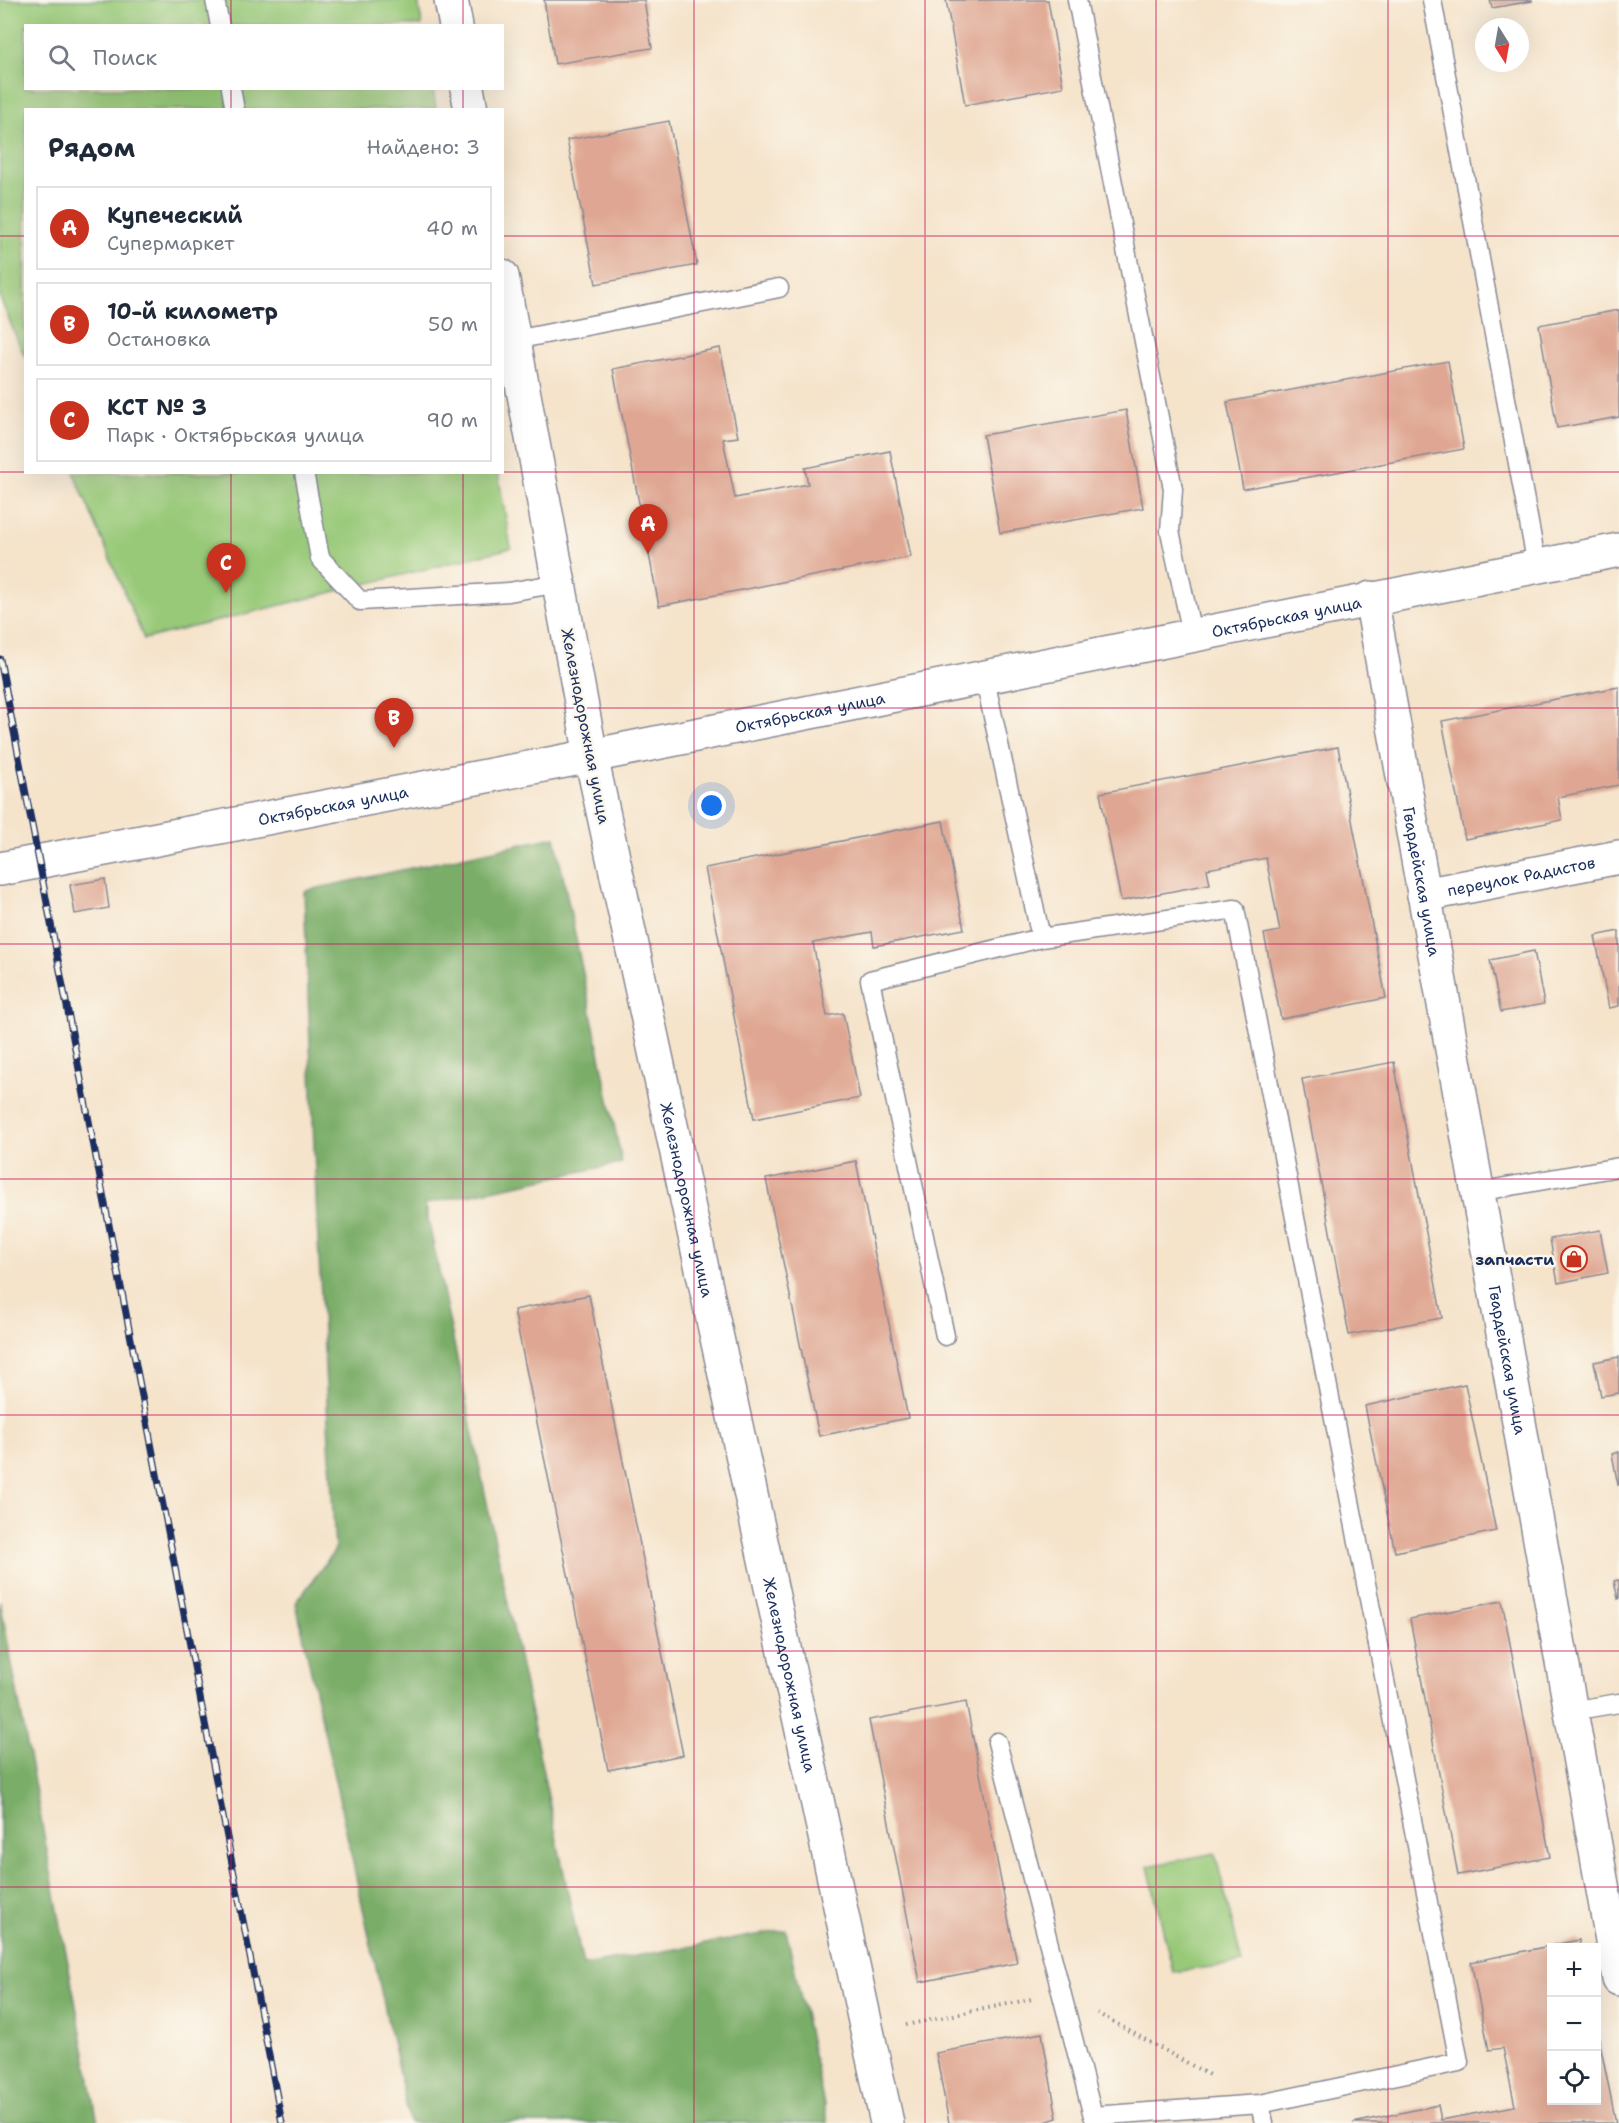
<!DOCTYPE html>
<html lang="ru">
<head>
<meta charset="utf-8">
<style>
  body { margin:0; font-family:"Shantell Sans",sans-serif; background:#f2f2f3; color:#1f2937 }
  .controls { position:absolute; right:18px; bottom:18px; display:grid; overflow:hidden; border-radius:0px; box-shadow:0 6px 24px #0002 }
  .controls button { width:54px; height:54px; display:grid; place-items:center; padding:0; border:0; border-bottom:2px solid #e0e1e3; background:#fff; color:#1f2937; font:30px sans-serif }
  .compass { position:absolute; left:1475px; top:18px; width:54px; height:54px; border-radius:50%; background:#fff; box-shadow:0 6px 24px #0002; rotate:169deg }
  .you { position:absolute; left:712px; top:806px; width:21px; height:21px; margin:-15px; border:4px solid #fff; border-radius:50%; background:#1a73e8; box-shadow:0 0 0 9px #1a73e833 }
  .badge { display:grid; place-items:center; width:39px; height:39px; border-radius:50%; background:#c8321e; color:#fff; font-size:20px; font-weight:700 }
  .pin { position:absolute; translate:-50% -50px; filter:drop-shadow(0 2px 3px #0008) }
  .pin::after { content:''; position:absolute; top:32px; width:21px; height:18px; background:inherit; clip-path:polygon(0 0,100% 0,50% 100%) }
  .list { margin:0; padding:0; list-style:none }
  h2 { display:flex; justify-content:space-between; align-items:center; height:78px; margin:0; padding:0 24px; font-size:26px }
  h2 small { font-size:20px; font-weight:400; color:#747a83 }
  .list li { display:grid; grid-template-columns:39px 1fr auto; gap:18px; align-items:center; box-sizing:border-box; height:84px; margin:0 12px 12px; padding:0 12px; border:2px solid #e0e1e3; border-radius:0px }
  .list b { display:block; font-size:22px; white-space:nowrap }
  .list p { margin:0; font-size:20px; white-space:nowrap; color:#747a83 }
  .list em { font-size:20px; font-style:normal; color:#747a83 }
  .icon { flex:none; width:33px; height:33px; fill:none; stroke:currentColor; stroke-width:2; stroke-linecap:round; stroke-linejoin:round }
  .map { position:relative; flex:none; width:1619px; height:2123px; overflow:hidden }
  .search { position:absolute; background:#fff; box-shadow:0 6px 24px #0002; left:24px; top:24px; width:480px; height:66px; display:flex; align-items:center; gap:15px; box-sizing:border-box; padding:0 21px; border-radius:0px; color:#747a83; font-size:22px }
  .panel { position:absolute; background:#fff; box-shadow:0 6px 24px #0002; left:24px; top:108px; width:480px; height:366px; border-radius:0px }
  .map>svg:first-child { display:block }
</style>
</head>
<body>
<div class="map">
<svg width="1619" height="2123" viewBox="0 0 1619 2123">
  <rect width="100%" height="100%" fill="#fbf7ec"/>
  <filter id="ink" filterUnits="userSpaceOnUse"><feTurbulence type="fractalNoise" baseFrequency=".0167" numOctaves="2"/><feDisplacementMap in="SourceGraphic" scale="12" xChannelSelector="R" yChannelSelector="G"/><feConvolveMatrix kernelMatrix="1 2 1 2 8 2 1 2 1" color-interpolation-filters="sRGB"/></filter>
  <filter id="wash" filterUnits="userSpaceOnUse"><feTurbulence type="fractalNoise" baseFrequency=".008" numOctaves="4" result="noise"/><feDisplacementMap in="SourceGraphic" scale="24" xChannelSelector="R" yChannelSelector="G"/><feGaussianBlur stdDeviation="1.35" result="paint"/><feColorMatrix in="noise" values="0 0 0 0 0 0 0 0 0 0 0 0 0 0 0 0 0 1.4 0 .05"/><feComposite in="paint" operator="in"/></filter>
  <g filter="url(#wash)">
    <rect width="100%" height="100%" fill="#f5e3ca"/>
    <path fill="#98c978" stroke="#5a7c6b" stroke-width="1.5" d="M0 0H418L422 25 26 26V88L433 89 436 109 26 110 25 358 0 298Z
      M74 473H498L511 548 144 639Z
      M1215 1853 1242 1963 1173 1972 1148 1866Z"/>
    <path fill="#7aad68" stroke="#4a6e63" stroke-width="1.5" d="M555 837 622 1163 425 1204 583 1965 786 1930 828 2123H410L296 1603 335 1550 317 1223 304 891Z
      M0 1601 98 2123H0Z"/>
    <g id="blocks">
      <path fill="#dfa793" d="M544 0H644L652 48 555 64Z
        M946 0H1048L1063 87 965 105Z
        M1490 0H1532V1L1492 8Z
        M669 121 697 265 596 284 567 140Z
        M1619 310V417L1557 428 1539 325Z
        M720 348 738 437 723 439 735 498 808 484 805 468 890 451 911 557 659 606 613 369Z
        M1448 361 1464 449 1243 489 1227 402Z
        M1126 410 1143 508 1000 533 983 435Z
        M1619 687V785L1558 797 1562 820 1465 839 1442 721Z
        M1338 747 1386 998 1281 1019 1264 934 1280 931 1266 858 1207 869 1210 884 1121 901 1100 793Z
        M943 821 964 929 874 946 872 932 813 943 827 1016 843 1013 860 1098 754 1119 705 868Z
        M105 879 109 908 75 914 70 885Z
        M1619 931V1006L1609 1008 1595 936Z
        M1534 951 1544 1004 1501 1012 1490 960Z
        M1394 1062 1442 1318 1349 1335 1302 1079Z
        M856 1161 908 1418 819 1436 766 1179Z
        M1600 1230 1608 1273 1558 1283 1550 1239Z
        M589 1295 683 1755 608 1770 514 1310Z
        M1619 1357V1393L1601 1396 1594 1362Z
        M1465 1384 1496 1531 1395 1552 1365 1406Z
        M1619 1452V1485H1618L1612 1454Z
        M1619 1580V1598L1618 1599 1614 1581Z
        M1502 1601 1550 1857 1458 1875 1410 1619Z
        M966 1702 1017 1963 920 1982 869 1720Z
        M1579 1940 1580 1948H1552V2100H1596L1598 2033 1616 2123H1353L1438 2105 1441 2120 1515 2106 1503 2048 1489 2050 1471 1962Z
        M1042 2033 1057 2118 1042 2123H949L936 2053Z"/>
    </g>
  </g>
  <g filter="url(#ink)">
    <use href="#blocks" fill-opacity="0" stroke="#888994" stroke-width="1.5"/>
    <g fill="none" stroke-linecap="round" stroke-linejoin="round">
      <defs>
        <path id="lane" d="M215 0 220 26
          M1077 0 1173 489 1170 531 1192 634
          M1432 0 1537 566
          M231 88 235 110
          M515 340 779 288
          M304 472 320 558 360 601 509 592 559 583
          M984 675 1041 938
          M1477 1192 1619 1167
          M945 1336 870 980 1041 938 1235 909 1459 2062 1260 2104 1093 2116 997 1742
          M1571 1711 1619 1703
          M1260 2104 1264 2123"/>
        <g id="street">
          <path d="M451 0 456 26"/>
          <path d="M467 88 471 110"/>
          <path d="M502 276 591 756"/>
          <path id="s1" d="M1371 598 1619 1979"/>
          <path id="s2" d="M1424 895 1619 857"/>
        </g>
        <g id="secondary">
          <path id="s3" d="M591 756 887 2123"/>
          <path id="s4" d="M0 869 591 756 1619 550"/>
        </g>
      </defs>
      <use href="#lane" stroke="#888994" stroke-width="21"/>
      <use href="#street" stroke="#888994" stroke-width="36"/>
      <use href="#secondary" stroke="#888994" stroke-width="36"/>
      <path stroke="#888994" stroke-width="4" stroke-dasharray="1.5 4.5" stroke-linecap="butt" d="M1097 2013 1211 2076
        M906 2025 1032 1999"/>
      <use href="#lane" stroke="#fff" stroke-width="18"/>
      <use href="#street" stroke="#fff" stroke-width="33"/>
      <use href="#secondary" stroke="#fff" stroke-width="33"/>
      <defs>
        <path id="rail" d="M0 659 282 2123"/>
      </defs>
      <use href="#rail" stroke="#1b2f5e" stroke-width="7"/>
      <use href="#rail" stroke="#fbf7ec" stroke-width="4.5" stroke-dasharray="14" stroke-linecap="butt"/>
    </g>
  </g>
  <path fill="none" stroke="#c2185b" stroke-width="1.5" stroke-opacity="0.55" d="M231 0V26M463 0V26M694 0V2123M925 0V2123M1156 0V2123M1388 0V2123M231 88V110M463 88V110M0 236H26M502 236H1619M0 472H26M231 472V2123M463 472V2123M502 472H1619M0 708H1619M0 944H1619M0 1179H1619M0 1415H1619M0 1651H1619M0 1887H1619"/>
  <defs>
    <symbol id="shop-ring" viewBox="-11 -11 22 22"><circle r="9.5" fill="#fbf7ec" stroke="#c8321e" stroke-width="1.5"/><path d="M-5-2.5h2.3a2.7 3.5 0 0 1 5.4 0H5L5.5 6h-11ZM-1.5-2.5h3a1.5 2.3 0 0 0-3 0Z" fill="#c8321e"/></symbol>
  </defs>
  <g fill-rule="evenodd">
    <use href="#shop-ring" x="1559" y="1244" width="30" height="30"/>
  </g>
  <g text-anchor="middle" stroke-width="5" stroke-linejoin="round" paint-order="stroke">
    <g font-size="16" fill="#1b2f5e" stroke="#fbf7ec">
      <text dy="6" stroke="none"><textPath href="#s4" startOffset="1311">Октябрьская улица</textPath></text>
      <text dy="6" stroke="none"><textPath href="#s4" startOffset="825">Октябрьская улица</textPath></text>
      <text transform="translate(586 726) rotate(79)" y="6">Железнодорожная улица</text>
      <text dy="6" stroke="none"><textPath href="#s4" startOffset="339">Октябрьская улица</textPath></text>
      <text dy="6" stroke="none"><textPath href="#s2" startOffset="99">переулок Радистов</textPath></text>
      <text dy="6" stroke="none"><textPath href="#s1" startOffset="288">Гвардейская улица</textPath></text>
      <text dy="6" stroke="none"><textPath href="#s3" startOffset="454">Железнодорожная улица</textPath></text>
      <text dy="6" stroke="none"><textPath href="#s1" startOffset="774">Гвардейская улица</textPath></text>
      <text dy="6" stroke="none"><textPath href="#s3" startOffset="940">Железнодорожная улица</textPath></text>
    </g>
    <g font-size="16" font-weight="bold" fill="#1b2f5e" stroke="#fbf7ec" text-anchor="end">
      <text x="1554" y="1265">запчасти</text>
    </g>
  </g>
</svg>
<div class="controls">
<button>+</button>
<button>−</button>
<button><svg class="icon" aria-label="locate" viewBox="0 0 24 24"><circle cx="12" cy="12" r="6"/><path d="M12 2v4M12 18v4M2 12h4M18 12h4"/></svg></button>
</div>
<svg class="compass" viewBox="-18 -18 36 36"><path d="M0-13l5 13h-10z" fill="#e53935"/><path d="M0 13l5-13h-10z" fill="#747a83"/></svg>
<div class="you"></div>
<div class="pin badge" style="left:648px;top:554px">A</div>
<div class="pin badge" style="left:394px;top:748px">B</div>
<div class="pin badge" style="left:226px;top:593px">C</div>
<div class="search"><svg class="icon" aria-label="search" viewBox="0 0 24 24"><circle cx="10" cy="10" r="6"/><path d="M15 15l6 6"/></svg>Поиск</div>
<section class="panel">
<h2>Рядом<small>Найдено: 3</small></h2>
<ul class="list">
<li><span class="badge">A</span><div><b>Купеческий</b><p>Супермаркет</p></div><em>40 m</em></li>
<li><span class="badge">B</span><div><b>10-й километр</b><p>Остановка</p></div><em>50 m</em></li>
<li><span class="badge">C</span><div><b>КСТ № 3</b><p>Парк · Октябрьская улица</p></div><em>90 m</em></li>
</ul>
</section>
</div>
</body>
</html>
